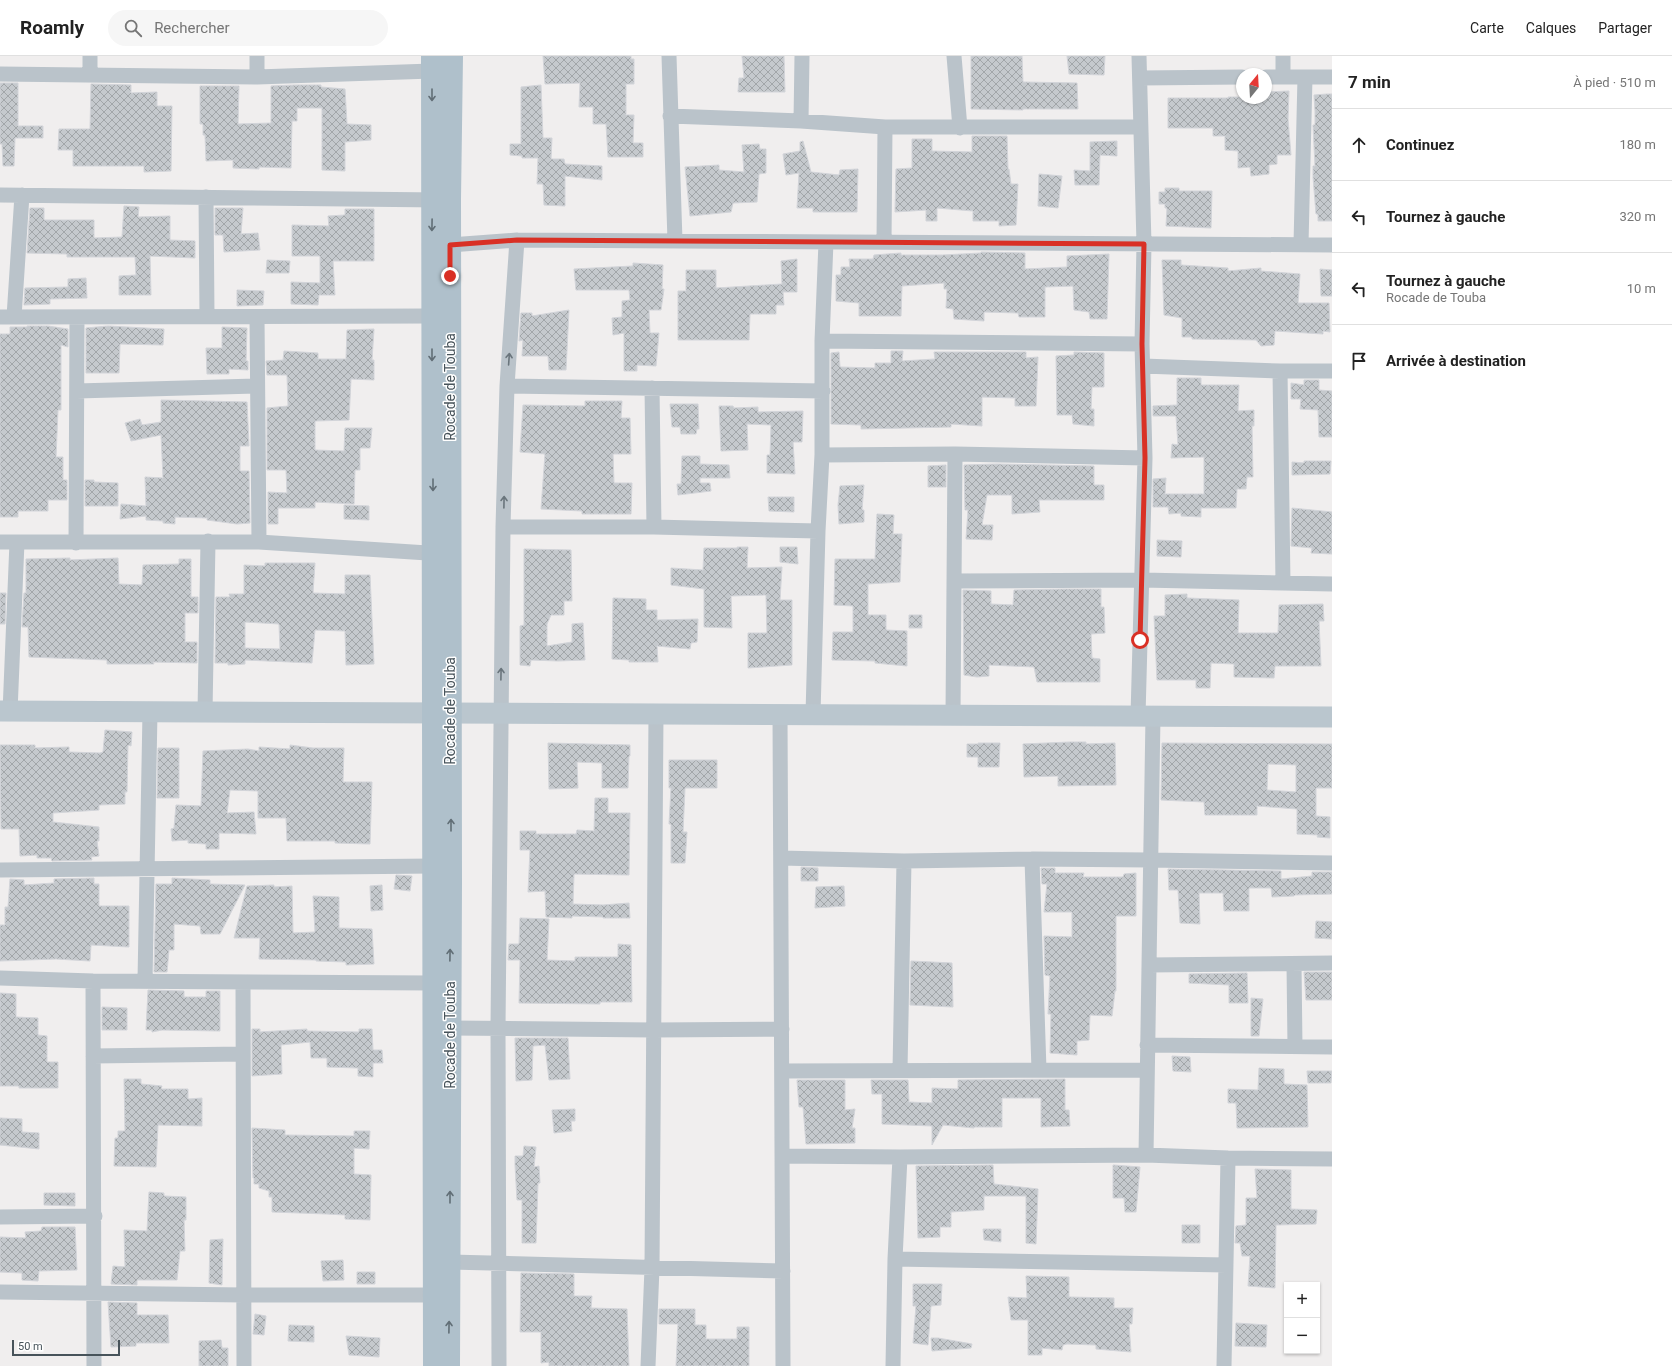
<!DOCTYPE html>
<html lang="fr">
<head>
<meta charset="utf-8">
<style>
  body { margin:0; font-family:Roboto,sans-serif; background:#f6f6f6; color:#222 }
  .controls { position:absolute; right:12px; bottom:12px; display:grid; overflow:hidden; border-radius:0px; box-shadow:0 1px 3px #0004 }
  .controls button { width:36px; height:36px; display:grid; place-items:center; padding:0; border:0; border-bottom:1px solid #e0e0e0; background:#fff; color:#222; font:20px sans-serif }
  .compass { position:absolute; left:1236px; top:12px; width:36px; height:36px; border-radius:50%; background:#fff; box-shadow:0 1px 3px #0004; rotate:18deg }
  .scale { position:absolute; left:12px; bottom:10px; width:108px; box-sizing:border-box; padding-left:4px; border:2px solid #47535a; border-top:0; font-size:11px; line-height:14px; white-space:nowrap; color:#47535a; -webkit-text-stroke:3px #fff; paint-order:stroke }
  .stop { position:absolute; width:12px; height:12px; margin:-9px; border:3px solid #d93025; border-radius:50%; background:#fff }
  .stop.end { background:#d93025; border-color:#fff; box-shadow:0 1px 4px #0008 }
  .list { margin:0; padding:0; list-style:none }
  h2 { display:flex; justify-content:space-between; align-items:center; height:52px; margin:0; padding:0 16px; font-size:17px }
  h2 small { font-size:13px; font-weight:400; color:#767676 }
  .list li { display:grid; grid-template-columns:26px 1fr auto; gap:12px; align-items:center; box-sizing:border-box; height:72px; padding:0 16px; border-top:1px solid #e0e0e0 }
  .list b { display:block; font-size:15px; white-space:nowrap }
  .list p { margin:0; font-size:13px; white-space:nowrap; color:#767676 }
  .list em { font-size:13px; font-style:normal; color:#767676 }
  .icon { flex:none; width:22px; height:22px; fill:none; stroke:currentColor; stroke-width:2; stroke-linecap:round; stroke-linejoin:round }
  .map { position:relative; flex:none; width:1332px; height:1310px; overflow:hidden }
  header { display:flex; align-items:center; gap:24px; box-sizing:border-box; height:56px; padding:0 20px; background:#fff; border-bottom:1px solid #e0e0e0 }
  header strong { font-size:19px }
  nav { display:flex; gap:22px; margin-inline-start:auto; font-size:14px }
  .search { width:280px; height:36px; background:#f6f6f6; display:flex; align-items:center; gap:10px; box-sizing:border-box; padding:0 14px; border-radius:22px; color:#767676; font-size:15px }
  main { display:flex }
  aside { flex:1; background:#fff }
  .map>svg:first-child { display:block }
</style>
</head>
<body>
<header>
<strong>Roamly</strong>
<div class="search"><svg class="icon" aria-label="search" viewBox="0 0 24 24"><circle cx="10" cy="10" r="6"/><path d="M15 15l6 6"/></svg>Rechercher</div>
<nav><a>Carte</a><a>Calques</a><a>Partager</a></nav>
</header>
<main>
<div class="map">
<svg width="1332" height="1310" viewBox="0 0 1332 1310">
  <defs>
    <pattern id="building-cross-hatch" width="8" height="8" patternUnits="userSpaceOnUse"><rect width="8" height="8" fill="#c5c9cd"/><path d="M0 0l8 8M0 8l8-8" fill="none" stroke="#a2a6a9"/></pattern>
  </defs>
  <rect width="100%" height="100%" fill="#f0eeee"/>
  <path fill="url(#building-cross-hatch)" stroke="#d2d4d9" fill-rule="evenodd" d="M543 0H631V3H634V28H626V59H634L633 87H643V101H608L606 68H593V51H579L580 27 545 28Z
    M742 0H784L785 36H738L739 22H744Z
    M971 0H1022L1023 26 1077 27 1078 53H1023V54L971 53Z
    M1067 0H1105L1104 19 1069 18Z
    M0 27H18V70H43V82H15L14 110H3L2 88H0Z
    M91 28 131 29V37L157 36V50H172L171 115 144 116V110H73V94H58L59 73H90Z
    M296 29H321V31L345 33 347 68 371 69V84L345 86V115L322 114V52H297V65H292L291 112 259 111V113L233 112V104L206 105 205 79H203V68H200V30H239L238 68 271 67V30Z
    M541 29 543 82H552L551 103H564L565 108 602 110V124L565 120V150L544 149 543 128H537L538 102H522V100L510 99V88H521V31Z
    M1289 35 1288 63 1291 99H1277V108L1269 109V118L1251 120 1250 111 1238 112V95L1225 94V80H1213V72H1168V42H1228V41H1242V42H1266V36Z
    M1327 38H1332V165H1318V158H1316L1313 121V110H1315L1313 69H1315V55L1314 39Z
    M972 80H1007L1008 113H1009L1011 128H1018L1016 169 999 170V165H973V155L937 152V165H926V154L895 156 896 113 912 112V83H932V95L972 96Z
    M803 85 811 116 839 119 840 114 858 113 857 156H813V152H797L799 117 786 119 783 98 800 95V86Z
    M1117 85V100L1100 99 1099 129H1075L1074 114 1090 115V86Z
    M759 88 760 93H766V117L759 118 757 146 733 147 731 156 690 160 685 111 719 109V114L744 116 742 89Z
    M1039 118 1062 120 1058 152 1038 150Z
    M1165 132H1179V135H1212L1211 172 1166 170 1167 152H1165V148H1159V136H1165Z
    M124 150 139 151 138 161 170 160V184L195 185V202L150 200 151 239H119V220L136 219 135 201H67V198L27 197 30 152H44V164H94V182L122 181Z
    M215 152H243L241 178 258 177 260 194 224 196 223 179H215Z
    M345 153H374V205H333L335 239H319L318 249 291 248V226L320 227V200H292V169L329 170 328 160 345 159Z
    M981 196 1025 197V213L1067 211V200L1109 198 1107 263H1090L1089 256 1074 254 1073 230 1045 231V261H1019L1018 257 984 256V265L954 263 953 253 946 252 947 233H944V227L902 230 901 260H859V247L836 245V219H841V211H850L849 203H873L874 199 901 197V199H943L981 197Z
    M797 203V236H783L784 249H776V258H750L749 284H678V235H686V214H716V232L782 228 781 205Z
    M267 204 290 205 289 217H266Z
    M1162 204H1181V209L1228 212V215L1261 212V215L1300 218 1298 247H1329L1330 276 1323 275V278L1275 275 1274 289 1261 290 1256 284 1192 283V281H1182V262L1164 259Z
    M633 207 663 209 662 233H664L661 254H649L650 277H659L656 310 637 309V315H624V277L613 279 612 262 622 261V245L630 244 629 234H576L574 213 633 210Z
    M1320 213 1332 214V240H1321Z
    M86 222 87 242 50 243V248L24 249 25 232 68 231V223Z
    M237 234 264 235 263 249 237 250Z
    M569 254 566 314H549L548 300H522L523 284 519 285 521 257H532V260Z
    M27 270H48L68 273V291L61 289V354H58L56 401H63V424H67V444H48V455H18V461H0V278H10V271H27Z
    M108 270 164 273 163 289 120 288 119 317H86V272Z
    M222 271 247 272 246 305H248V314L229 313V318H207L206 292H222Z
    M374 273 372 304H374V324L351 323 349 364 315 365V394L344 395 345 372H372L370 392H360V414H355L354 448 315 446V452H278V468H268V436L287 437 286 414H267V352L288 350 287 319H267L266 305 283 304 284 295 318 297V303H346L347 274Z
    M891 295H903L902 305 935 303 934 296H1026V302L1038 301 1036 350H1015V342L982 341V370L951 368V371L861 373V369L831 368V297L839 296 840 311 875 312V307H891Z
    M1074 296 1104 297V331H1092L1091 353H1094V370L1073 368 1072 359H1057L1056 300 1074 299Z
    M1177 322H1201V329H1239L1238 355 1254 354V370H1252L1253 421H1247L1246 433H1237L1236 452H1201V461L1181 460V457L1169 458 1168 451H1153V423L1166 422 1165 438H1204V401L1171 402 1172 388 1178 389 1176 360H1153V350L1177 349Z
    M1304 324H1319V334L1332 335V381H1319L1318 354 1300 353 1301 343H1291V327L1304 329Z
    M161 344 247 346 249 390H240V415H249L250 467 237 468 207 464V462L175 461V468L163 467V465L146 464V460L120 463 121 448 146 450 145 421 163 422 161 379 131 385 125 367 140 363 142 369 161 366Z
    M585 345H622L621 362H630L631 398H613L614 427H632L631 458H582V455L541 453 545 398 520 396 523 349 585 350Z
    M670 348H698L699 373H697L696 378H681L680 371H672Z
    M719 350H733L734 352 758 351V356L803 355 802 386H793L795 418 767 417V399H770L771 369 747 368 748 394 721 395Z
    M682 400H700V408L729 409 730 422H700V427H710L711 435 678 439 677 428H681Z
    M1304 405H1331L1330 418 1292 419V406L1304 407Z
    M997 408 1094 410V429H1104V444H1039L1040 456 1012 458V439H987L982 469H993L992 484 966 483 968 454H965L964 409Z
    M946 409V431H928V410Z
    M85 424H94V426L118 427V450H85Z
    M864 429 862 454H864V466L839 468 838 449 840 430Z
    M768 441H794V456L769 455Z
    M344 449 369 450V464L344 463Z
    M1292 452 1332 456V498L1311 497 1312 492 1291 490Z
    M877 458 894 459 893 478H902L900 526 868 528V559H886V574L907 575V610L875 607V605L832 604 833 576H853V550L834 549 835 503H875Z
    M1157 484 1182 485 1181 501 1157 500Z
    M737 491H748L747 512 782 511 780 544H792V609L748 612V577H767L766 539 731 540 732 572 704 571V533L671 529V512L703 514 704 492H737Z
    M780 491H797L798 508 780 506Z
    M524 493 571 494 572 545H564V559H551L547 568V590L572 586V568L583 567 585 604 558 605 531 604 530 610 520 609V570L524 569Z
    M70 502V504L118 502 119 528 142 529 143 509 179 508V503H191V541H198V557H185V586H197V607L153 606 154 608H107V604L29 601 28 571H22L24 537H26V503Z
    M265 507H315L313 537 345 538V519H370L374 608 346 609 345 575 315 574 312 607 245 604V608L228 609V607H215L216 541H230L229 538H244V509L265 510ZM245 566 279 568 280 593 245 592Z
    M1064 533H1101V551H1104L1105 577 1091 578 1092 602 1100 603V626H1037L1034 611 989 609V620L977 621 964 619 963 534 991 535V548L1013 549 1014 534Z
    M0 537H6L5 568H0Z
    M1187 538V542L1239 544 1238 577H1278L1279 549 1323 548 1324 565H1319L1321 610H1275L1274 622 1234 621V608L1211 607 1210 632H1196V624H1157L1154 560H1165V539Z
    M613 542 646 543V554H657V564L698 563 697 586 691 587 690 593 657 590 658 606H629V604L612 603Z
    M909 559H922V572H909Z
    M105 674 132 676 131 690 128 689 127 736H125V748L99 749V754L53 757V766L99 771V785H97L99 800 91 801 92 804 52 805 51 802H37V799L20 800 19 773H1L0 689H35V692L69 691V696L100 697 103 696Z
    M1070 686H1086V688L1115 687 1116 729 1058 730V720L1024 721 1023 688Z
    M548 687 630 689V700H629L628 732H602V707L577 706 578 732 549 733Z
    M978 687H1000L999 711H978V701H967V688H978Z
    M1162 687 1332 688V732H1316V760L1330 761V782L1317 781 1318 779 1297 778V753L1257 750V759H1205L1204 746 1161 744ZM1268 708 1296 709V736L1267 734Z
    M290 689 313 692H344L343 726H372L370 788 335 787V785H287L286 762H258V735L230 734 227 757 254 756 256 778 219 777V793H206V788L188 787V784L172 785 171 773 174 772 176 749 201 750 203 695 248 693 259 695V691L290 693Z
    M158 692H179V742H157Z
    M669 704H717V732H685L683 776H687L685 807H671V768H669L671 732H669Z
    M595 742H608V757H630L629 819 574 818 573 848 603 849 629 847 630 862H603V861L572 860V862L546 861 545 835 528 836 530 794H520V775H536V778H576L577 774 594 775Z
    M801 811 818 812V825H801Z
    M1041 812H1055V817H1084L1083 821H1123L1124 818 1136 817V860H1116V935H1115L1112 960 1090 959 1089 984 1077 985V999L1050 997 1051 958H1048L1050 920 1045 919 1044 880 1072 881V856H1044L1047 828H1042Z
    M1168 813 1281 815V823L1312 820V816H1332V838L1295 839 1294 840 1272 841 1271 832H1249V855H1224L1223 837H1199L1200 868 1180 867 1178 834H1169Z
    M396 819 412 820 410 835 394 833Z
    M94 822V828H99V850H129V891L91 889 90 905 56 903 0 905V869H5V851H8L10 823 24 824V829L54 827V823Z
    M172 822 210 824V828L245 829 220 878H201L200 870 174 868V894H169L167 916H154L156 828H172Z
    M274 829V831L292 830 293 877 315 876 313 840 339 841V872L372 873 374 908 346 909V906L316 905V904L259 903 260 882H234L247 830Z
    M382 829 383 854 371 855 370 830Z
    M844 830 845 850 815 852 816 831Z
    M520 862 549 863 547 904 575 905V901H618V888L631 889 632 946H600V948L519 947 520 904H508L509 888H519Z
    M1316 865 1332 866V883L1315 882Z
    M911 905 952 907 953 951 910 949Z
    M1304 916H1332V944H1306Z
    M1247 917 1248 947H1229V929L1189 927V918Z
    M148 934 184 935V941H206V935H220V975L162 974 152 976V974H146Z
    M0 937 16 938V961L38 962V979L47 980V1006H58V1032H19V1030H0Z
    M1251 942 1263 943 1259 980H1251Z
    M102 951 127 952V974H102Z
    M252 973H260V976L307 973V975L359 976V973H372L373 994H382L383 1007H373V1021L358 1020V1012L327 1011V1002H311L310 986 281 989 282 1018 252 1020Z
    M515 982H568L570 1023 549 1024 545 989 533 990 532 1024 516 1025Z
    M1172 1000 1190 1001 1191 1016 1173 1015Z
    M1259 1012 1284 1013V1028L1307 1029 1308 1071 1237 1072 1236 1047H1228V1033L1258 1034Z
    M1307 1015H1332L1331 1027H1308Z
    M124 1023H141V1028L162 1030 161 1033H188V1043L202 1042V1070L158 1069 156 1111 114 1110 115 1082H118V1075H125Z
    M1065 1023V1054H1069L1070 1070 1041 1071V1042H1002V1071H974V1072L943 1069 932 1089V1070L882 1068V1038H872L871 1024H908L909 1046 932 1047V1032L958 1033V1024Z
    M797 1024H845V1054L855 1053 852 1072H855V1087L806 1088 803 1051H799Z
    M575 1053V1065H571L572 1075 554 1077 552 1054Z
    M0 1062 22 1063V1076L39 1077V1093L0 1089Z
    M252 1072 285 1074V1079L354 1080V1075H370L369 1093 354 1092V1118L371 1119 370 1164 345 1163V1159L327 1158 272 1156V1141H269V1135L259 1132V1128H254V1122H253Z
    M524 1090 536 1091 534 1111 539 1110 540 1127H538L536 1187H522V1144H517L515 1109V1100H523Z
    M993 1109 994 1128 1038 1133 1036 1188 1026 1187V1140H984V1154L951 1156V1171H940V1181L918 1182 916 1110Z
    M1113 1109 1140 1111 1136 1156H1125L1124 1142H1113Z
    M1255 1113 1291 1114V1153L1317 1154 1316 1168 1276 1169 1275 1232 1248 1230 1250 1200H1242L1240 1187H1235L1236 1170 1246 1169V1142H1257Z
    M149 1136 164 1137V1140L186 1141V1164H184L185 1195H180L177 1224H137V1229L111 1228 113 1210 125 1211 124 1174 147 1175Z
    M44 1137H75V1150L44 1149Z
    M1182 1169H1200V1187H1182Z
    M42 1171H75L77 1214 39 1215 38 1225 22 1224V1217L0 1216V1181L26 1182 25 1176 41 1175Z
    M983 1173H1001V1186L984 1184Z
    M223 1183 222 1229 209 1227 210 1184Z
    M343 1204 344 1224 323 1225 321 1205Z
    M357 1216H375V1228H357Z
    M521 1217 574 1218V1240H592L591 1252 627 1253 629 1310H549V1306L541 1307V1276H520Z
    M1026 1220 1069 1221V1241L1114 1242V1252H1133L1132 1268H1129L1131 1296 1096 1293V1289L1067 1288 1063 1289 1062 1294 1042 1292V1299H1028V1264H1011L1008 1241 1027 1242Z
    M913 1228H942L941 1249 931 1250 928 1289 913 1287 916 1250H913Z
    M108 1246 137 1247V1259H168L169 1287H136V1290L111 1291Z
    M659 1253H695V1269H706V1283H737V1271H749V1310H676L678 1268H659Z
    M255 1258 266 1260 264 1279 253 1278Z
    M1236 1267 1267 1269 1266 1291 1235 1290Z
    M289 1269 314 1270V1286L288 1285Z
    M346 1280 380 1282 379 1301 349 1299Z
    M931 1282H938L972 1288 971 1292 932 1295Z
    M221 1284 222 1292H228V1310H199V1285Z"/>
  <g fill="none" stroke-linecap="round" stroke-linejoin="round">
    <path stroke="#bac3ca" stroke-width="15" d="M669 0 675 185
      M954 0 960 72
      M1283 0V21
      M0 18 257 21 432 15
      M90 19V0
      M257 21V0
      M1266 21H1332
      M1140 22 1242 21
      M670 60 801 65 885 71H1141
      M801 65 802 0
      M0 139 441 144
      M206 141 207 260
      M884 186 885 71
      M1301 188 1305 21
      M450 189 517 184 1332 189
      M0 261 431 260
      M14 261 22 139
      M257 261 259 486
      M822 285 1142 288
      M1143 310 1280 315H1332
      M1280 315 1283 527
      M507 330 823 335
      M652 332 654 471
      M77 335 257 330
      M822 399 955 398 1145 402
      M503 471H654L818 475
      M0 486H259L443 498
      M76 487 77 261
      M954 525 1142 524 1332 528
      M10 656 17 486
      M205 656 208 485
      M780 658 783 1310
      M813 658 818 475 822 399V285L826 186
      M953 659 955 398
      M1138 660 1145 402 1142 288 1144 188 1139 0
      M781 802 904 805 1032 803 1150 804 1332 807
      M1032 803 1039 1014
      M0 814 434 810
      M1294 908 1295 991
      M1149 909 1332 907
      M0 922 93 925 432 927
      M93 925 94 1310
      M145 925 150 656
      M243 926 244 1310
      M450 972 653 974 782 973
      M1147 989 1332 991
      M93 1000 243 998
      M900 1014 904 805
      M782 1015 1147 1014
      M1146 1099 1153 660
      M782 1100 900 1101 1146 1099 1228 1102 1332 1103
      M0 1161 95 1160
      M895 1203 1226 1209
      M450 1206 783 1215
      M0 1236 244 1239H433
      M499 1310 498 972 503 471 507 330 517 184
      M648 1310 652 1212 656 658
      M893 1310 895 1203 900 1101
      M1224 1310 1228 1102"/>
    <path stroke="#bac6ce" stroke-width="21" d="M0 655 1332 661"/>
    <path stroke="#afc0cb" stroke-width="22" d="M432 0 434 1310
      M449 1310 451 826 450 143 452 0"/>
  </g>
  <defs><path id="oneway-shaft" d="M-6 0H5M1.5-3L5.5 0L1.5 3" fill="none" stroke-width="1.6" stroke-linecap="round" stroke-linejoin="round"/></defs>
  <g stroke="#616e76">
    <use href="#oneway-shaft" transform="translate(432 39) rotate(90)"/>
    <use href="#oneway-shaft" transform="translate(432 169) rotate(91)"/>
    <use href="#oneway-shaft" transform="translate(432 299) rotate(90)"/>
    <use href="#oneway-shaft" transform="translate(433 429) rotate(90)"/>
    <use href="#oneway-shaft" transform="translate(451 769) rotate(-90)"/>
    <use href="#oneway-shaft" transform="translate(450 899) rotate(-89)"/>
    <use href="#oneway-shaft" transform="translate(450 1141) rotate(-90)"/>
    <use href="#oneway-shaft" transform="translate(449 1271) rotate(-89)"/>
  </g>
  <g stroke="#6a757c">
    <use href="#oneway-shaft" transform="translate(509 303) rotate(-86)"/>
    <use href="#oneway-shaft" transform="translate(504 446) rotate(-89)"/>
    <use href="#oneway-shaft" transform="translate(501 618) rotate(-89)"/>
  </g>
  <g fill="none" stroke-linecap="round" stroke-linejoin="round">
    <path stroke="#d93025" stroke-width="5" d="M450 220V189L517 184 1144 188 1142 288 1145 402 1140 584"/>
  </g>
  <g text-anchor="middle" stroke-width="3" stroke-linejoin="round" paint-order="stroke">
    <g font-size="14" fill="#47535a" stroke="#fff">
      <text transform="translate(450 331) rotate(-90)" y="5">Rocade de Touba</text>
      <text transform="translate(450 655) rotate(-90)" y="5">Rocade de Touba</text>
      <text transform="translate(450 979) rotate(-90)" y="5">Rocade de Touba</text>
    </g>
  </g>
</svg>
<div class="controls">
<button>+</button>
<button>−</button>
</div>
<svg class="compass" viewBox="-18 -18 36 36"><path d="M0-13l5 13h-10z" fill="#e53935"/><path d="M0 13l5-13h-10z" fill="#767676"/></svg>
<div class="scale">50 m</div>
<div class="stop" style="left:1140px;top:584px"></div>
<div class="stop end" style="left:450px;top:220px"></div>
</div>
<aside>
<h2>7 min<small>À pied · 510 m</small></h2>
<ul class="list">
<li><svg class="icon" aria-label="ahead" viewBox="0 0 24 24"><path d="M12 20V5M6 11l6-6 6 6"/></svg><div><b>Continuez</b></div><em>180 m</em></li>
<li><svg class="icon" aria-label="left" viewBox="0 0 24 24"><path d="M17 20v-9H6M10 6l-5 5 5 5"/></svg><div><b>Tournez à gauche</b></div><em>320 m</em></li>
<li><svg class="icon" aria-label="left" viewBox="0 0 24 24"><path d="M17 20v-9H6M10 6l-5 5 5 5"/></svg><div><b>Tournez à gauche</b><p>Rocade de Touba</p></div><em>10 m</em></li>
<li><svg class="icon" aria-label="arrive" viewBox="0 0 24 24"><path d="M6 21V4h12l-3 4 3 4H6"/></svg><div><b>Arrivée à destination</b></div></li>
</ul>
</aside>
</main>
</body>
</html>
